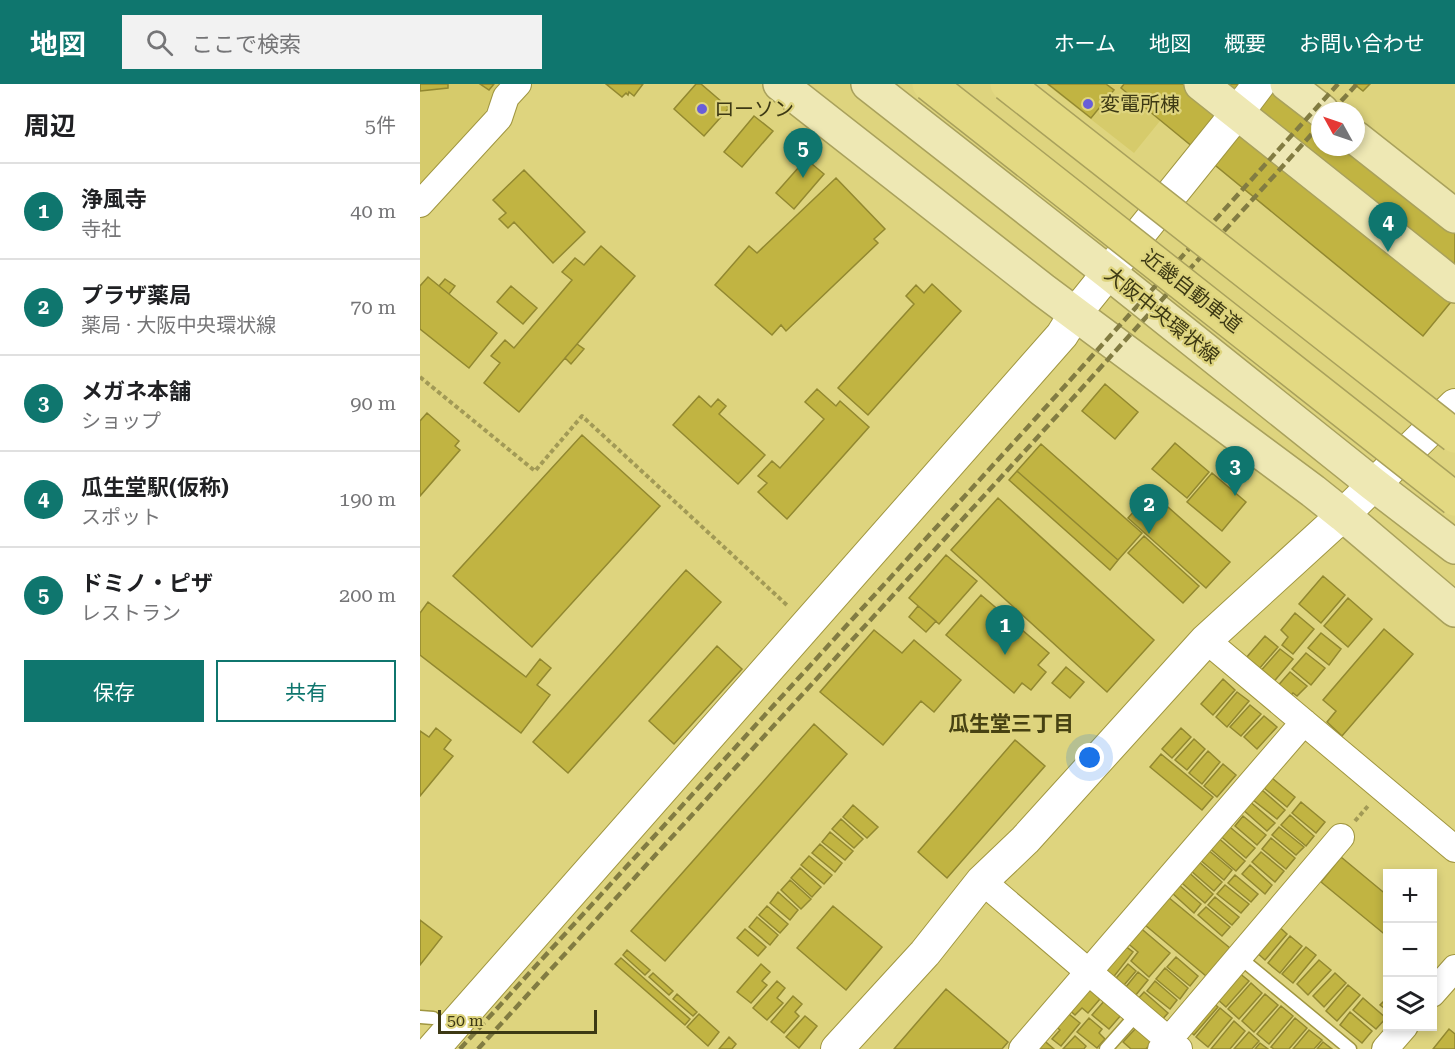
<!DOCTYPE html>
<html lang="ja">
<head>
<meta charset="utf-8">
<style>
  body { margin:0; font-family:"Roboto Serif","Noto Sans JP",serif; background:#f2f2f2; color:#202124 }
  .controls { position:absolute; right:18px; bottom:18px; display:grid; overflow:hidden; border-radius:0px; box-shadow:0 3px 9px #0003 }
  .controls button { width:54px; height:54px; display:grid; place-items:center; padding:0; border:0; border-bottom:2px solid #e0e0e0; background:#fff; color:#202124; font:30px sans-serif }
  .compass { position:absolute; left:891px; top:18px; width:54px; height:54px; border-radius:50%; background:#fff; box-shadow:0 3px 9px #0003; rotate:310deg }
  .scale { position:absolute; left:18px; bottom:15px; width:159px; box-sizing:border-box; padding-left:6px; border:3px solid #3d3914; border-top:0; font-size:16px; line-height:21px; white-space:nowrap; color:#3d3914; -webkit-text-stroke:4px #ded47e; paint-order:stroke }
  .you { position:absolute; left:670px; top:674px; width:21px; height:21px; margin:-15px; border:4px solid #fff; border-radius:50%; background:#1a73e8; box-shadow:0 0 0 9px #1a73e833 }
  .badge { display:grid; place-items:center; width:39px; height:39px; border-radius:50%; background:#0f766e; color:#fff; font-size:20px; font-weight:700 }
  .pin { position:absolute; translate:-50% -50px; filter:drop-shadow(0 2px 3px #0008) }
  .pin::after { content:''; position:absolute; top:32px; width:21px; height:18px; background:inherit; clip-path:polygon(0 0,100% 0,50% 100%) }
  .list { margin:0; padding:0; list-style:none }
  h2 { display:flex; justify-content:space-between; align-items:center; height:78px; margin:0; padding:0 24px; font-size:26px }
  h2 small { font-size:20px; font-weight:400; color:#757577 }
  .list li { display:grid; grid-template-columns:39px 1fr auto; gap:18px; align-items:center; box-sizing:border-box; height:96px; padding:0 24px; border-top:2px solid #e0e0e0 }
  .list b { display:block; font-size:22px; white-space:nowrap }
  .list p { margin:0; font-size:20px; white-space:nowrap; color:#757577 }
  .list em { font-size:20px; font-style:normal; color:#757577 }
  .actions { display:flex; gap:12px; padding:18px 24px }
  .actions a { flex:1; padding:14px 0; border:2px solid #0f766e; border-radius:0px; text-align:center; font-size:21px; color:#0f766e }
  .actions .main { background:#0f766e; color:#fff }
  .icon { flex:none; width:33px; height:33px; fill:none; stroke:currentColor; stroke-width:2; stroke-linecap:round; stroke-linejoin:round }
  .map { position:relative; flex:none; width:1035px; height:965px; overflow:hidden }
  header { display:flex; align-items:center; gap:36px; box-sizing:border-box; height:84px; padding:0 30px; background:#0f766e; color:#fff }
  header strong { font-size:28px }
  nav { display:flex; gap:33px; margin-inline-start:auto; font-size:21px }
  .search { width:420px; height:54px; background:#f2f2f2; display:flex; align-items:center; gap:15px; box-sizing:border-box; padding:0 21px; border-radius:0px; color:#757577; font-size:22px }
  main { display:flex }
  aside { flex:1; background:#fff }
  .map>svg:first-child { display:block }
</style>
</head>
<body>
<header>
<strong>地図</strong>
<div class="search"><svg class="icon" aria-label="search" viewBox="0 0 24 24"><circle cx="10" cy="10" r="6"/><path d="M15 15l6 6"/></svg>ここで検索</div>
<nav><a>ホーム</a><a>地図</a><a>概要</a><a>お問い合わせ</a></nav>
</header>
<main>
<aside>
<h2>周辺<small>5件</small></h2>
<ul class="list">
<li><span class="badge">1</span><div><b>浄風寺</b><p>寺社</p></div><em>40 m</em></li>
<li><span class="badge">2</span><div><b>プラザ薬局</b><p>薬局 · 大阪中央環状線</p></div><em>70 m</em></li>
<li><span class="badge">3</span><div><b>メガネ本舗</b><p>ショップ</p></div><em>90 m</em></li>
<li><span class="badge">4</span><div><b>瓜生堂駅(仮称)</b><p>スポット</p></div><em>190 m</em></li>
<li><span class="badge">5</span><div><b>ドミノ・ピザ</b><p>レストラン</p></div><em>200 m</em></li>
</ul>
<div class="actions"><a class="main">保存</a><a>共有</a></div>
</aside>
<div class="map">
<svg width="1035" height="965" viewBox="0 0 1035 965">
  <rect width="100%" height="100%" fill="#ded47e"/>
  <path fill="#d6cb6b" d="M0 0H84L74 11 63 32 0 100Z
    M626 0H746L761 11 714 69Z"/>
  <path fill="#c1b442" stroke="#928830" stroke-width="1.5" d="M0 0H28V4L0 7Z
    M60 0H74L69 6Z
    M186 0H223L214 12 209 8 208 11 206 9 202 13Z
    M276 0H281L309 24 284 52 254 25Z
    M628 0H686L694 6 671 34Z
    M704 0H884L900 27V63H936L1035 124V213L1003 252 701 4Z
    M934 0H950L943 7Z
    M334 32 353 47 322 83 304 68Z
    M386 75 404 90 374 125 356 109Z
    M104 86 165 148 133 179 94 138 88 144 79 135 86 129 73 116Z
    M416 94 465 145 454 155 458 159 366 247 361 241 352 251 295 201 329 162 337 169Z
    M181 162 215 192 99 328 64 299 80 279 71 272 85 256 94 264 152 196 142 188 155 174 164 181Z
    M8 193 77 249 49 284 0 245V202Z
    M25 195 35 202 29 210 19 202Z
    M512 200 541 227 448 331 418 304 494 220 486 212 496 201 504 209Z
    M91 202 117 224 103 240 77 218Z
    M157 260 164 265 151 280 145 274Z
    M685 300 718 328 695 355 662 327Z
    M397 305 416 322 420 317 449 343 367 435 338 408 347 399 338 392 352 377 360 384 404 335 385 318Z
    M279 312 291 323 298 315 306 322 299 330 345 371 318 400 253 341Z
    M7 329 39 357 35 362 40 366 0 412V337Z
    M162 351 240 422 112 563 33 492Z
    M755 359 789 388 767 414 732 385Z
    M621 360 722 449 698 476 597 387Z
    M597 387 698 476 690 486 589 396Z
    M792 389 826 418 802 447 767 418Z
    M731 408 810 478 786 504 708 434Z
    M578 414 734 556 687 608 531 466Z
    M724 452 779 502 763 519 708 469Z
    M526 471 557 497 519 540 489 514Z
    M266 486 301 518 148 689 113 658Z
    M903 492 925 511 901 539 879 520Z
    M561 511 629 569 618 581 626 588 611 606 602 599 594 609 526 551Z
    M928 514 952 535 928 563 904 542Z
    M8 518 106 593 120 575 131 584 117 601 130 611 101 649 0 571V529Z
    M498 522 516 537 506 548 489 533Z
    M875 529 894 545 873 570 862 561 868 553 861 546Z
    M964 545 993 570 922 652 907 638 916 627 903 616Z
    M454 546 482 569 494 556 541 596 514 628 501 617 463 661 400 608Z
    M901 549 921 565 909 581 888 564Z
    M845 552 858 563 839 585 826 574Z
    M297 562 322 585 254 660 229 637Z
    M860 565 873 575 851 601 838 590Z
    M886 569 905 584 891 601 872 585Z
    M646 583 664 598 650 614 632 599Z
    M870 588 887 602 877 612 873 609 867 616 855 605Z
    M803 595 815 606 793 631 781 620Z
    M817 608 829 617 807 643 796 633Z
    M830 621 841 630 821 652 810 643Z
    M844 632 857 643 837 665 824 653Z
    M394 640 427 670 245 877 211 847Z
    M16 644 31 656 24 665 33 672 0 712V647L9 653Z
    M761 644 771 653 752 674 742 665Z
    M774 655 785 665 767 686 755 676Z
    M595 656 625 682 527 794 498 768Z
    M788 667 800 678 782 700 769 689Z
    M741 670 793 713 782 726 730 683Z
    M803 680 816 691 797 713 784 702Z
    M852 694 875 713 867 723 844 704Z
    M842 706 865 726 857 735 833 716Z
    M828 716 855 739 847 747 821 724Z
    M881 718 905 738 896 749 872 729Z
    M433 721 458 743 447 754 423 733Z
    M870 731 894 752 886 762 861 741Z
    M823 732 846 751 837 761 815 742Z
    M421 735 443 755 434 764 412 745Z
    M805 739 835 764 826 774 797 749Z
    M859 743 884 763 876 771 852 751Z
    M410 748 433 767 425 776 402 758Z
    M796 752 825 777 816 787 787 762Z
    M851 754 875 774 866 785 842 765Z
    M400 760 422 779 415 788 392 769Z
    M787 765 812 786 804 796 779 775Z
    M841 768 864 787 855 798 832 778Z
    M389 772 412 791 404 800 381 781Z
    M921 773 968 812V853L901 798Z
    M778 777 802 798 794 807 770 786Z
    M830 781 852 801 845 810 822 790Z
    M380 784 401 803 392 813 371 794Z
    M765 785 793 810 785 819 756 794Z
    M815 791 838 810 831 818 808 799Z
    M370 796 391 815 381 825 361 806Z
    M759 801 781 820 774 829 752 809Z
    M805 801 829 820 821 829 797 810Z
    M358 808 378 826 370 836 350 819Z
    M748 813 810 864 786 892 725 841Z
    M795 813 819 833 812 841 788 821Z
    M347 822 368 840 360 849 339 831Z
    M413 822 462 863 426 906 377 864Z
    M786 823 810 843 802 852 778 831Z
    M337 833 358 851 350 861 329 843Z
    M0 836 22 853 0 881Z
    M856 840 867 850 845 876 834 866Z
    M717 841 750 869 729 893 711 877 718 868 704 856Z
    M325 845 346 863 338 872 317 854Z
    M870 852 882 862 860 889 848 879Z
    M700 858 713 868 692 895 678 883Z
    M886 863 896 871 873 899 862 890Z
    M207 866 230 886 225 891 203 871Z
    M756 873 778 892 770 902 747 883Z
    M201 874 270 935 265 941 195 880Z
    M899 876 911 886 888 911 877 900Z
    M341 880 350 888 342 897 347 901 331 919 317 908Z
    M708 880 716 887 699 907 691 900Z
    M745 884 768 904 760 915 736 895Z
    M718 888 728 896 711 917 701 909Z
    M818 888 829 897 806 923 796 914Z
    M233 889 253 907 249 911 229 893Z
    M915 889 926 899 904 923 893 912Z
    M357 897 365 904 357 914 363 919 347 936 333 924Z
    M735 897 757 916 750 925 727 907Z
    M831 899 842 909 819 935 808 925Z
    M928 901 940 911 917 937 906 927Z
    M666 902 680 915 668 929 662 924 655 931 647 924Z
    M526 905 588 958 582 965H474Z
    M724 908 748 929 741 937 717 916Z
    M257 910 277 928 273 932 253 915Z
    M845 910 858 921 834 948 822 937Z
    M373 912 382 920 375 928 379 932 364 949 351 938Z
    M968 913V927L960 921Z
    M943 914 966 934 956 945 933 926Z
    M789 915 798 923 774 951 765 943Z
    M685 916 702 930 689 945 672 931Z
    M861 922 873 932 849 960 837 950Z
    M800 924 812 934 788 963 776 953Z
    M644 926 660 939 641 962 632 955 640 946 633 940Z
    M930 928 952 947 942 959 920 941Z
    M279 930 299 948 288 962 267 943Z
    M385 932 397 942 379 964 366 953Z
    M669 934 682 945 679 949 685 955 677 964 657 948Z
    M875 934 887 944 869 965H854L851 963Z
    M814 937 825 947 810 965H791Z
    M717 943 733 957 726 965H711L703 958Z
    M1029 945 1035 950V965H1013Z
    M889 946 902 956 894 965H873Z
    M829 948 839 957 832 965H814Z
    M655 952 666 962 664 965H643Z
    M309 953 316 960 312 965H299Z
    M620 953 634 965H609Z
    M903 958 912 965H897Z
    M840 959 848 965H835Z"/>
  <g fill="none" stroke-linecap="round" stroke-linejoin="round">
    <defs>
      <path id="service" d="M819 873 930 965
        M0 933 13 934
        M686 965 717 930"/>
      <path id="minor" d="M0 120 79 34 86 13 98 0
        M786 556 1035 765
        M562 797 759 965
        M1012 910 1035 884
        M602 965 884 638
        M741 965 921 753
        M965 965 985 942"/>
      <path id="tertiary" d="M13 965 642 251 655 230 817 29 839 0
        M417 965 505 869 562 797 605 756 786 556 923 431 1035 321"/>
      <path id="primary" d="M360 0 623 206 893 407 923 431 1035 526
        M448 0 689 189 953 400 1035 463
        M781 0 1035 202
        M867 0 902 27
        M936 54 1035 132"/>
    </defs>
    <use href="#service" stroke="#a09640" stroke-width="15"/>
    <use href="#minor" stroke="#a09640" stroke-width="28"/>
    <use href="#tertiary" stroke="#a09640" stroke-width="34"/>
    <use href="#primary" stroke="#a9a15c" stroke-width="36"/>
    <path stroke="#a29a56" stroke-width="4" stroke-dasharray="4.5 3" stroke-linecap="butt" d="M0 293 115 387 162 332 369 523
      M935 737 948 722"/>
    <use href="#service" stroke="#fff" stroke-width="12"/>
    <use href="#minor" stroke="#fff" stroke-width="26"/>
    <use href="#tertiary" stroke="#fff" stroke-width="32"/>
    <use href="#primary" stroke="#eee8b4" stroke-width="33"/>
    <path stroke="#827c42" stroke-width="4.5" stroke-dasharray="9 4.5" stroke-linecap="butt" d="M912 27 937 0
      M40 965 606 345 918 0
      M58 965 615 356 900 41"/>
    <defs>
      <path id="motorway-bridge" d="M509 0 1035 415
        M587 0 1035 352"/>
    </defs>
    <use href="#motorway-bridge" stroke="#a9a15c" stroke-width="36" stroke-linecap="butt"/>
    <use href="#motorway-bridge" stroke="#e3d982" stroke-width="33"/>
  </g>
  <g fill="#695ed8" stroke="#ded47e" stroke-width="2">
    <circle cx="668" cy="20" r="6"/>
    <circle cx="282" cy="25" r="6"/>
  </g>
  <g text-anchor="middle" stroke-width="4.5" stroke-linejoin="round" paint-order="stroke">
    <g font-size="20" fill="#3d3914" stroke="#ded47e" text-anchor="start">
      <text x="680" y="27">変電所棟</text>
      <text x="294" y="32">ローソン</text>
    </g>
    <g font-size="20" fill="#3d3914" stroke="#ded47e">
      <text transform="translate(772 207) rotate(38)" y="7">近畿自動車道</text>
      <text transform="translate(742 231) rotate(39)" y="7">大阪中央環状線</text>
    </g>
    <g font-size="21" font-weight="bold" fill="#474213" stroke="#ded47e">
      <text x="591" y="647">瓜生堂三丁目</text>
    </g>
  </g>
</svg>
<div class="controls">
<button>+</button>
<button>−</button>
<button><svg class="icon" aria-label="layers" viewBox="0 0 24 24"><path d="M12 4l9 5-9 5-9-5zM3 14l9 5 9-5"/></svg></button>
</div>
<svg class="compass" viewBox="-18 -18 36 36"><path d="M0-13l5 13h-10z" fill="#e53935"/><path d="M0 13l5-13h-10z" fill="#757577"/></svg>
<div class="scale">50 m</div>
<div class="you"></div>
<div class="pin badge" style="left:585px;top:571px">1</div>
<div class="pin badge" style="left:729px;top:450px">2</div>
<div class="pin badge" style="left:815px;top:412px">3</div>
<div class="pin badge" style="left:968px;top:168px">4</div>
<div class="pin badge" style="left:383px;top:94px">5</div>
</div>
</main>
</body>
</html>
